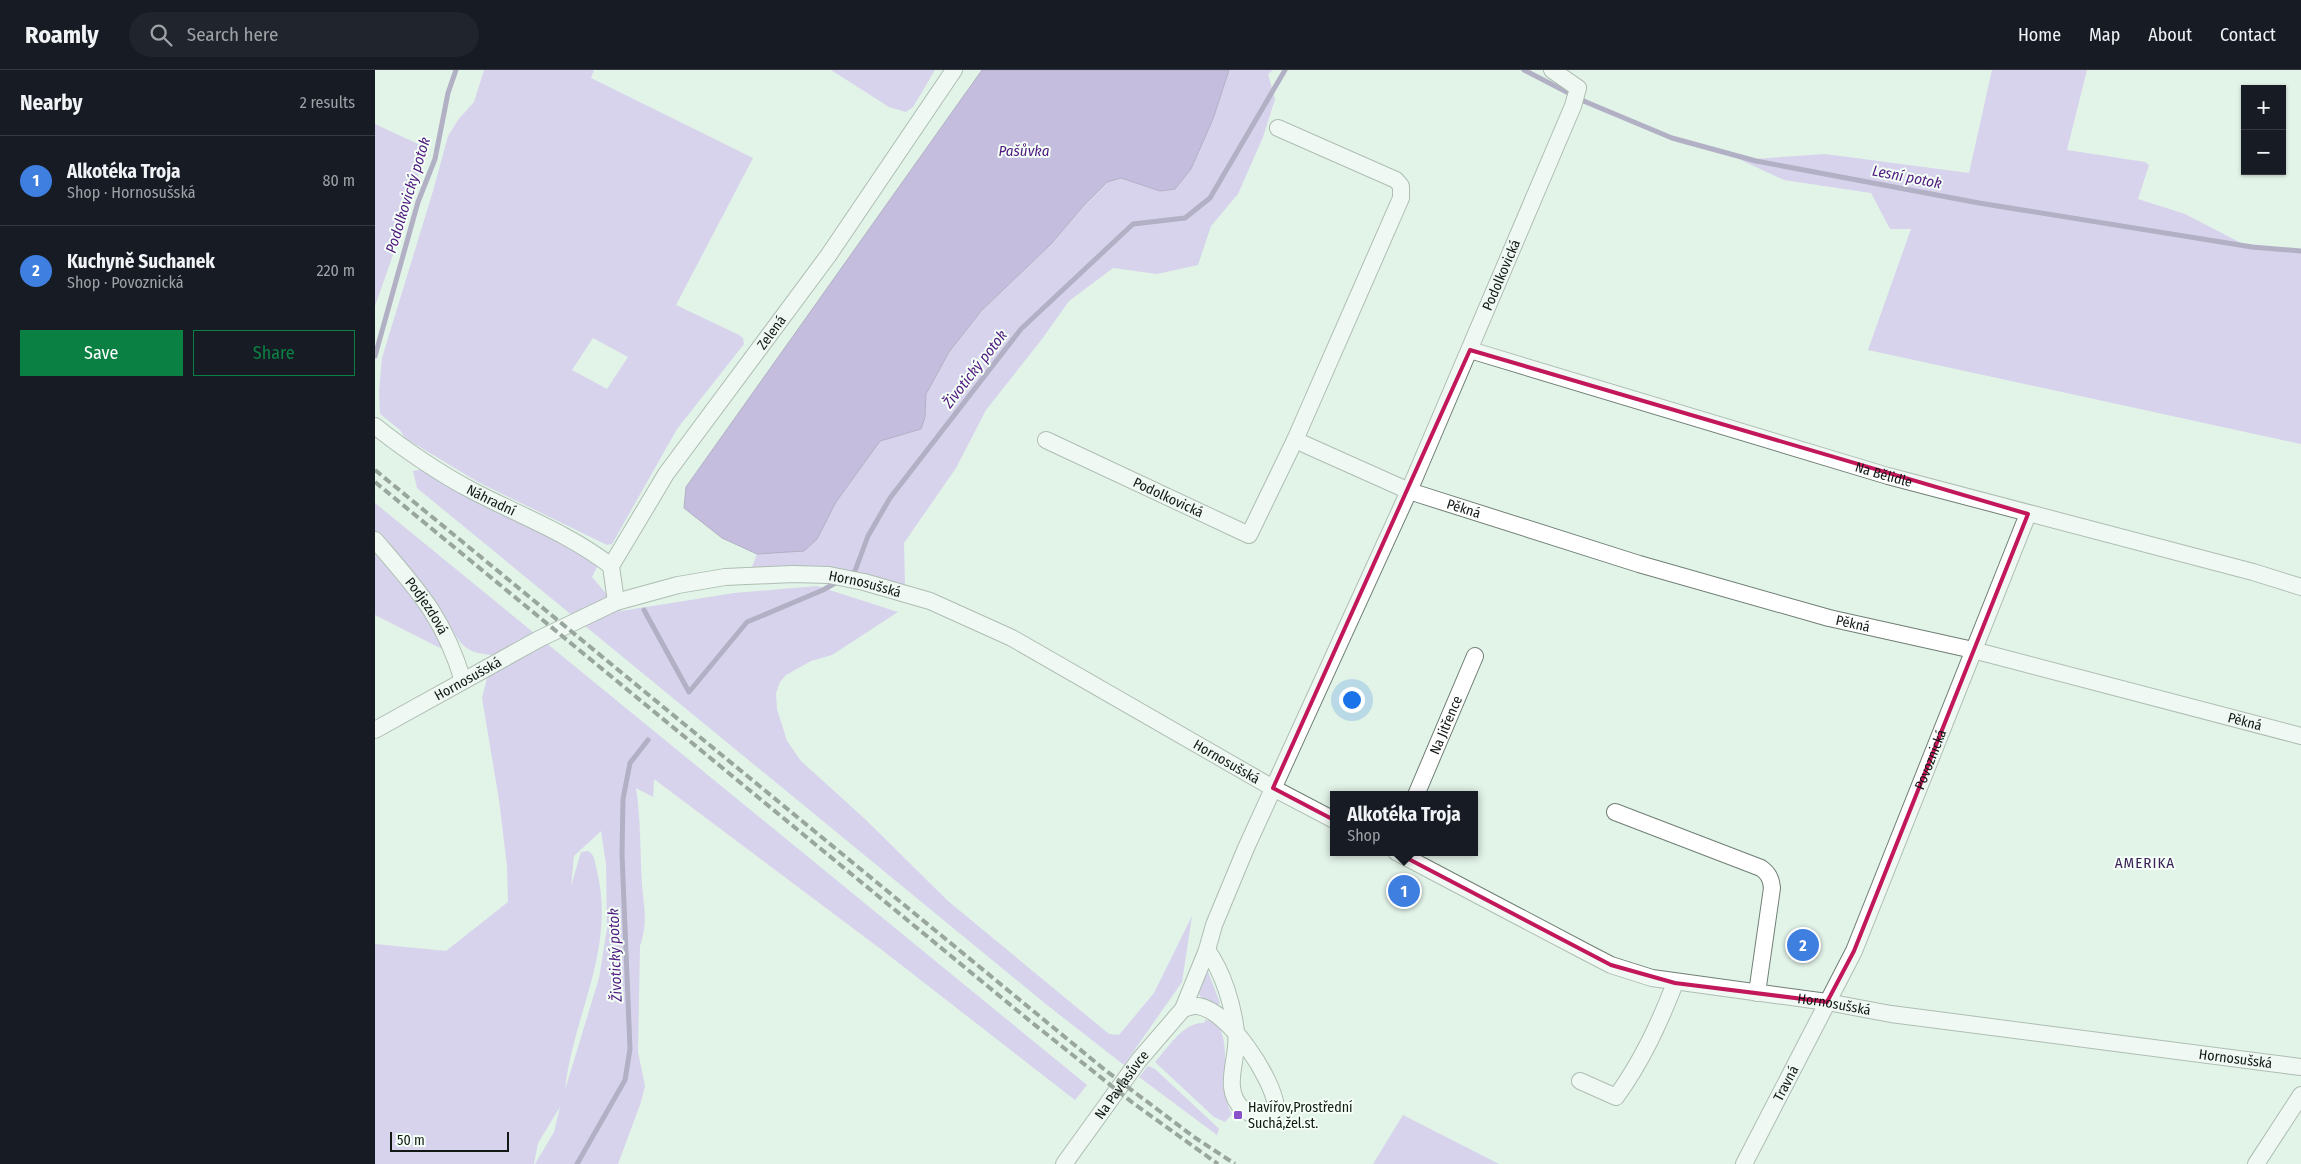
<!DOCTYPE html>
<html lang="en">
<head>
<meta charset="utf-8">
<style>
  body { margin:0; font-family:"Fira Sans Condensed",sans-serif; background:#20242c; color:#f1f3f6 }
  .controls { position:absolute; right:15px; top:15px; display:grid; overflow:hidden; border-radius:0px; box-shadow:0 1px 4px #0004 }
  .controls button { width:45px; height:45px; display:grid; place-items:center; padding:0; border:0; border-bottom:1px solid #363941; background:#171b24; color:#f1f3f6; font:25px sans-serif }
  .scale { position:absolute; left:15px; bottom:12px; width:119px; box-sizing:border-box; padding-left:5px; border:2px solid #121814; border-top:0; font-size:14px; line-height:18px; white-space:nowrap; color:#121814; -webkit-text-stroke:4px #f4fff7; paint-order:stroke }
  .you { position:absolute; left:976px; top:629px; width:18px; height:18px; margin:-12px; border:4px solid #fff; border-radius:50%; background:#1a73e8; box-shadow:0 0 0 8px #1a73e833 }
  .badge { display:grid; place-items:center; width:32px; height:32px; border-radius:50%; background:#0b8043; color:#fff; font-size:16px; font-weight:700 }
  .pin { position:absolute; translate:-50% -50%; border:2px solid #fff; box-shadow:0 1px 5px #0006 }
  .popup { position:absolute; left:955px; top:721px; width:148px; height:65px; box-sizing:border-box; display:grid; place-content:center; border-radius:0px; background:#171b24; filter:drop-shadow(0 1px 4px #0005); font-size:16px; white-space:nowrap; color:#9ea1a6 }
  .popup b { font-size:19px; color:#f1f3f6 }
  .popup::after { content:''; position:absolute; left:50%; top:100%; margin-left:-10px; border:10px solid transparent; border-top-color:#171b24 }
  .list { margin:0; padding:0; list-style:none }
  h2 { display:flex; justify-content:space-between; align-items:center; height:65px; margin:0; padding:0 20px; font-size:21px }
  h2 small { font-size:16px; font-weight:400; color:#9ea1a6 }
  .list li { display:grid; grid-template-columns:32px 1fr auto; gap:15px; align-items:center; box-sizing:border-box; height:90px; padding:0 20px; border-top:1px solid #363941 }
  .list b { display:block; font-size:19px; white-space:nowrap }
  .list p { margin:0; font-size:16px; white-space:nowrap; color:#9ea1a6 }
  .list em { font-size:16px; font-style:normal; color:#9ea1a6 }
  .actions { display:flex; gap:10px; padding:15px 20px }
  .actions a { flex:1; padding:11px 0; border:1px solid #0b8043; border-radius:0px; text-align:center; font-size:18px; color:#0b8043 }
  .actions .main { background:#0b8043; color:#fff }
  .icon { flex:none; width:28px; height:28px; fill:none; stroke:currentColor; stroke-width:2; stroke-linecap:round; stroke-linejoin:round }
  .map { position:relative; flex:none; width:1926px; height:1094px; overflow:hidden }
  header { display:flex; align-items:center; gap:30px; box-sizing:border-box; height:70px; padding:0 25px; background:#171b24; border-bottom:1px solid #363941 }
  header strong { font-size:24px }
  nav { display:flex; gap:28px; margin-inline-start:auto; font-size:18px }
  .search { width:350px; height:45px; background:#20242c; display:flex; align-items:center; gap:12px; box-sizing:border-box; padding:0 18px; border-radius:28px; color:#9ea1a6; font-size:19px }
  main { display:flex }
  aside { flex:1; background:#171b24 }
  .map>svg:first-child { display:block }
</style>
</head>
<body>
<header>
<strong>Roamly</strong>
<div class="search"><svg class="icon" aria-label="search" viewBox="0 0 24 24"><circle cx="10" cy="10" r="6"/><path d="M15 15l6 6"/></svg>Search here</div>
<nav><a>Home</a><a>Map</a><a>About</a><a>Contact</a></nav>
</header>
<main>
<aside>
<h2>Nearby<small>2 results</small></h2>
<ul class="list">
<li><span class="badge" style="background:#3f7fe0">1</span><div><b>Alkotéka Troja</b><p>Shop · Hornosušská</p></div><em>80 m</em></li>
<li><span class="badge" style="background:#3f7fe0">2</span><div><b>Kuchyně Suchanek</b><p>Shop · Povoznická</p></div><em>220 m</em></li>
</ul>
<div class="actions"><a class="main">Save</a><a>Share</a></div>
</aside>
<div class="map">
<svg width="1926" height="1094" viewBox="0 0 1926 1094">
  <rect width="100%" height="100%" fill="#e2f3e8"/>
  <path fill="#c9aef1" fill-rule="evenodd" d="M109 0H219L216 8 378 88 301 235 364 265 368 268 369 274 302 359 237 474 232 475 103 412 30 368 25 360 5 344 4 321 7 288 58 121 73 66 83 50 99 32ZM218 268 253 287 232 319 197 300Z
    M456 0H560L538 37 531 42 514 37Z
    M854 0H898L893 4 900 29 888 67 863 124 836 156 823 195 782 204 738 198 694 231 667 269 611 340 581 398 529 473 530 515 462 498 377 497 382 484 429 480 442 469 461 432 505 371 546 359 550 347 551 324 574 282 606 241 676 174 709 135 732 112 746 108 785 121 800 119 816 99 838 49Z
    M1617 0H1712L1692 80 1770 92 1774 95 1763 129 1810 144 1866 173 1926 182V374L1493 280 1536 159H1515L1496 123 1409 110 1366 90 1450 84 1594 103Z
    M0 54 43 74 49 78 50 83 26 162 0 236Z
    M49 399 208 482 223 495 217 507 246 541 359 523 442 516 523 542 457 585 436 591 411 605 405 612 401 623 402 639 412 671 426 691 490 749 573 831 734 964 744 965 779 923 817 846 807 912 749 995 672 935 42 418 38 401Z
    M0 433 712 1015 700 1030 507 880 279 709 278 727 261 718C266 750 265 782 267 815 269 838 273 852 265 876L263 982 270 1016 266 1032 243 1094H160L179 1062 185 1037 163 1073 159 1094H0V874L71 881 133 832 132 796 124 730 107 628 118 585C87 583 86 573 70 549L77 584 0 545ZM226 761 231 794 232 859 224 908 190 1020C198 944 241 881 222 801 220 794 220 784 213 781L206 782 196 816 199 786Z
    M832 899 845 933 843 935 827 928 823 923Z
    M830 950C857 950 848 998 851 1016 852 1021 854 1027 856 1031L853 1036 857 1044 850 1052 839 1047 780 992C792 979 809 951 829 953Z
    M773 996 780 999 839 1054 844 1059 842 1065 764 1007Z
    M1028 1045 1124 1094H998Z"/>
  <path fill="#a17dd2" stroke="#765f99" d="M607 0H854L838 49 816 99 800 119 785 121 746 108 732 112 709 135 676 174 606 241 574 282 551 324 550 347 546 359 505 371 461 432 442 469 429 481 382 484 347 468 309 438 311 417Z"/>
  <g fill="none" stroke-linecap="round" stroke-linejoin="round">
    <path stroke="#765f99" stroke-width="5" d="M1149 0 1211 32 1297 68 1381 91 1604 133 1877 177 1926 181
      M0 286 43 132 60 89 73 23 81 0
      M474 505 480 501 493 466 515 428 646 259 758 154 810 148 835 128 910 0
      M269 540 314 622 372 552 448 520 464 511
      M202 1094 250 1010 255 979 247 784 248 729 255 693 273 670"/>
    <defs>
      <g id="minor">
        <path d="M903 58 1021 110 1026 116V128L920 370"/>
        <path id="s1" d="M1095 280 1513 406 1878 502 1926 517"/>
        <path id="s2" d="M0 356C27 378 67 405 98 421 144 445 195 464 236 496"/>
        <path id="s3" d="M671 370 874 465 920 370 1034 421 1264 494 1454 548 1598 580 1926 666"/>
        <path id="s4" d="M0 470C42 519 69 547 88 611"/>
        <path id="s5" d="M241 532 236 496 291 404 453 186 579 0"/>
        <path id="s6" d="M0 660 164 569 241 532 303 515 350 507 418 504 454 505 489 512 555 531 637 568 898 718 959 750"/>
        <path id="s7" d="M1041 725 1100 586"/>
        <path d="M1240 742 1386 798C1393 803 1396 808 1397 818L1382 923"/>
        <path id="s8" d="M1021 782 1209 881 1236 895 1277 908 1452 932 1516 944 1926 997"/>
        <path d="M808 939C812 938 819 935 823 936 854 941 897 1007 901 1036L896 1045C885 1048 877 1046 868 1039 845 1019 865 987 861 962 858 935 848 902 832 880"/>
        <path d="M1205 1011 1241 1027C1267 991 1284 954 1300 913"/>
        <path id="s9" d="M689 1094 764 990 808 939 832 880 839 855 871 778 1034 421 1198 36 1203 18 1177 0"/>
        <path id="s10" d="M1369 1094 1479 881 1653 444"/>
        <path d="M1881 1094 1926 1025"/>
      </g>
    </defs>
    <use href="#minor" stroke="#6f7e74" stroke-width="18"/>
    <use href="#minor" stroke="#fff" stroke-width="16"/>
    <path stroke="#414a44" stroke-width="4" stroke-dasharray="8 4" stroke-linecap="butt" d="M0 400 730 1000 819 1067 860 1094
      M0 412 655 951 758 1033 843 1094"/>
  </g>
  <path d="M0 0H1926V1094H0ZM1095 280 1653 444 1479 881 1452 932 1300 913 1236 895 898 718Z" fill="#e2f3e8" fill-opacity=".55" fill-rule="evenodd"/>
  <path fill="none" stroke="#c2185b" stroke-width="4" stroke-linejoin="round" d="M1095 280 1653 444 1479 881 1452 932 1300 913 1236 895 898 718Z"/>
  <rect fill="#8b53ca" stroke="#f4fff7" stroke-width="2" x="858" y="1040" width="10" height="10" rx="2.5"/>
  <g text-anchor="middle" stroke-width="4" stroke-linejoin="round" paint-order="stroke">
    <g font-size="14" fill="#121814" stroke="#f4fff7">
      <text dy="5" stroke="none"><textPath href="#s9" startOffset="996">Podolkovická</textPath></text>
      <text dy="5" stroke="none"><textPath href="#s5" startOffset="320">Zelená</textPath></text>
      <text dy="5" stroke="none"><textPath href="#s1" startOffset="432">Na Bělidle</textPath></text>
      <text dy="5" stroke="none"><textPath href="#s3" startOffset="135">Podolkovická</textPath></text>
      <text dy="5" stroke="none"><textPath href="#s2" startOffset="138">Náhradní</textPath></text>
      <text dy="5" stroke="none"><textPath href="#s3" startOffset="512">Pěkná</textPath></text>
      <text dy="5" stroke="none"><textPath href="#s6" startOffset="526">Hornosušská</textPath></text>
      <text dy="5" stroke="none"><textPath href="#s4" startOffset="84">Podjezdová</textPath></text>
      <text dy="5" stroke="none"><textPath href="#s3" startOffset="918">Pěkná</textPath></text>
      <text dy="5" stroke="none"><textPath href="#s6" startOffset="106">Hornosušská</textPath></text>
      <text dy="5" stroke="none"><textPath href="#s3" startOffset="1322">Pěkná</textPath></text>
      <text dy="5" stroke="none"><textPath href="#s7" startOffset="76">Na Jitřence</textPath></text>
      <text dy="5" stroke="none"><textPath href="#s10" startOffset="446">Povoznická</textPath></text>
      <text dy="5" stroke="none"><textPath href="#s6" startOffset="931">Hornosušská</textPath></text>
      <text dy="5" stroke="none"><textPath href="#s8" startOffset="470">Hornosušská</textPath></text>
      <text dy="5" stroke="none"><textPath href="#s8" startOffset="875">Hornosušská</textPath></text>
      <text dy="5" stroke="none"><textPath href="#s10" startOffset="91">Travná</textPath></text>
      <text dy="5" stroke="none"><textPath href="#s9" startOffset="98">Na Pavlasůvce</textPath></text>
    </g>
    <g font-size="14" fill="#121814" stroke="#f4fff7" text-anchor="start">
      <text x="873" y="1042">Havířov,Prostřední<tspan x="873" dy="16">Suchá,žel.st.</tspan></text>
    </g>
    <g font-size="15" font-style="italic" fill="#4f197f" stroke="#f4fff7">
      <text x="649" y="86">Pašůvka</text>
      <text transform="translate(1532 107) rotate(11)" y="5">Lesní potok</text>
      <text transform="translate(33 125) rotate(-73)" y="5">Podolkovický potok</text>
      <text transform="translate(600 299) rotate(-52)" y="5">Životický potok</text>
      <text transform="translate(240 885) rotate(-92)" y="5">Životický potok</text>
    </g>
    <g font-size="15" letter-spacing="1" fill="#3c215a" stroke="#f4fff7">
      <text x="1770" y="798">AMERIKA</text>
    </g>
  </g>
</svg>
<div class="controls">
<button>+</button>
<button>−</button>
</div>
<div class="scale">50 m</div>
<div class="you"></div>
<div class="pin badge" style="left:1029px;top:821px;background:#3f7fe0">1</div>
<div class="popup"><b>Alkotéka Troja</b>Shop</div>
<div class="pin badge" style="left:1428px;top:875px;background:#3f7fe0">2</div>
</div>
</main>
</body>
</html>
